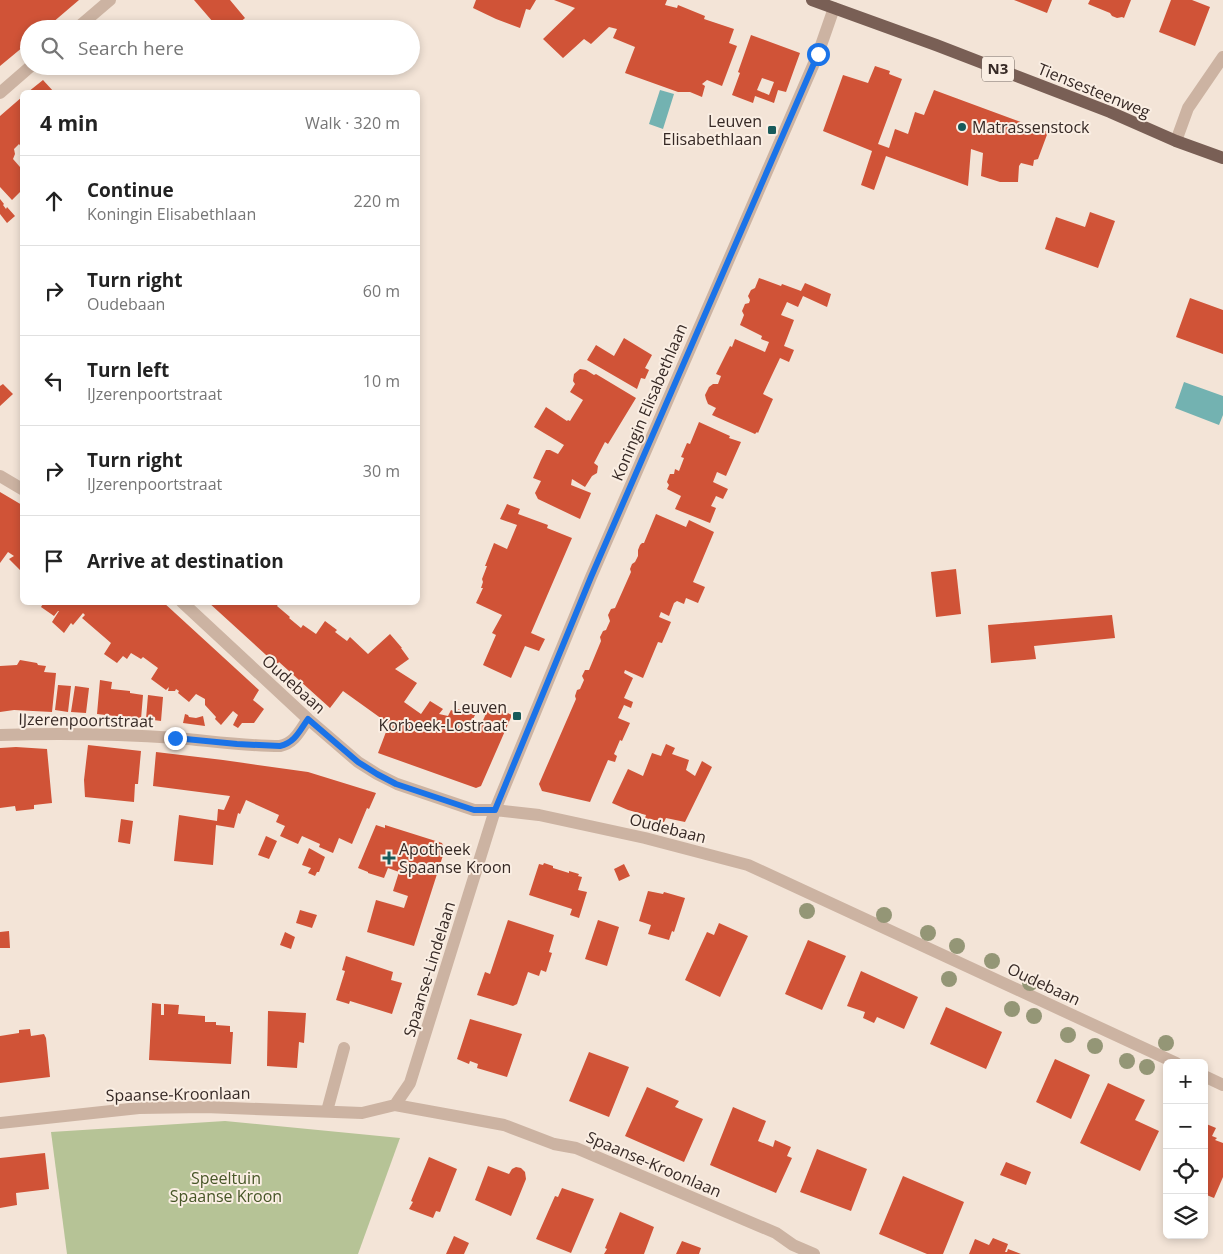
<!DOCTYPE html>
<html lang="en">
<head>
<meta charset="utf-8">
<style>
  body { margin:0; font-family:"Open Sans",sans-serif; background:#f2f2f2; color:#222 }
  .controls { position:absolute; right:15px; bottom:15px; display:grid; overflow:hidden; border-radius:8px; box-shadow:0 2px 8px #0003 }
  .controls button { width:45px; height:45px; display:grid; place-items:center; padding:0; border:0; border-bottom:1px solid #e0e0e0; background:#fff; color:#222; font:25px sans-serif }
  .stop { position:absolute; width:15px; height:15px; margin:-11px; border:4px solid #1a73e8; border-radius:50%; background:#fff }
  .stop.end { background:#1a73e8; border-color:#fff; box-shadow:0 1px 5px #0008 }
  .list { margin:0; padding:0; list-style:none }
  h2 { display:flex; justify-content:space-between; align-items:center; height:65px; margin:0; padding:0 20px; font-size:21px }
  h2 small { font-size:16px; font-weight:400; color:#767676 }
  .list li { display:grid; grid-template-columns:32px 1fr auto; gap:15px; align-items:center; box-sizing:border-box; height:90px; padding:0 20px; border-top:1px solid #e0e0e0 }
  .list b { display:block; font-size:19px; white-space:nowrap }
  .list p { margin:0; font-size:16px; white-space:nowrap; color:#767676 }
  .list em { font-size:16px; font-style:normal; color:#767676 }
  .icon { flex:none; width:28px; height:28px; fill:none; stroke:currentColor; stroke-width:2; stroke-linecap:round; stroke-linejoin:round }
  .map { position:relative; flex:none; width:1223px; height:1254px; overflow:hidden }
  .search { position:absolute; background:#fff; box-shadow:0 2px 8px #0003; left:20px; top:20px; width:400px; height:55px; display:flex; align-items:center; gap:12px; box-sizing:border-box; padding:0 18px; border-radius:28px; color:#767676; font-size:19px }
  .panel { position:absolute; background:#fff; box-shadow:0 2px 8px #0003; left:20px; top:90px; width:400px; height:515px; border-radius:8px }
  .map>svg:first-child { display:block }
</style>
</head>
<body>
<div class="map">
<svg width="1223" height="1254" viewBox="0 0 1223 1254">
  <rect width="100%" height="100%" fill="#f3e4d7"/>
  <path fill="#b6c396" d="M225 1121 400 1138 358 1254H67L51 1132Z"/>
  <path fill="#73b2b1" d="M660 90 674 94 663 129 649 124Z
    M1184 382 1223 396V415L1219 425 1175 408Z"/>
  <path fill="#d05337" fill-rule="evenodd" d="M0 0H79L45 29H29V42L0 66Z
    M194 0H230L245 18 232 29H219Z
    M476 0H536L530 10 526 9 520 28 496 19 473 8Z
    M554 0H667L665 5 677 8 678 5 705 16 704 19 734 29 729 43 737 46 722 86 707 80 702 84 705 86 702 97 690 92H678L625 73 635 47 613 38 617 29 609 27 591 44 584 39 563 58 543 39 575 8Z
    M1014 0H1052L1047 13Z
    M1090 0H1131L1124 18 1122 17 1117 18 1112 16 1110 13 1088 4Z
    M1171 0H1192L1210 7 1195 46 1159 32Z
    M751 35 800 53 786 92 778 90 774 103 755 96 753 103 732 95 740 73 738 72ZM762 78 774 82 769 95 757 90Z
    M875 66 890 71 889 74 902 79 878 144 889 148 895 129 908 134 915 112 924 115 934 90 1048 132 1038 159 1034 160 1033 166 1021 163 1019 166 1018 182H1000L981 176 983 153 971 149 968 186 886 156 874 190 861 185 872 151 823 131 843 75 868 83Z
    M43 80 54 92H28Z
    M22 97V148L19 144 14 149 15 154 13 159 20 167 21 165 22 167V176L20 179 22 182V190L12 200 0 187V116Z
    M0 199 4 204 3 205 6 209 7 207 15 216 7 223 0 214Z
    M1090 212 1115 221 1098 268 1045 249 1056 217 1085 227Z
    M759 278 781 286 782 284 801 291 805 283 831 294 827 307 803 296 798 307 787 302 781 315 794 320 784 346 794 350 789 362 780 358 763 394 773 399 758 433 757 432 755 434 712 415 716 408 708 404 706 399 705 395 709 387 713 384H718L721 376 716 374 730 346 732 347 735 339 765 352 769 342 761 339 762 336 740 325 744 315 742 311 745 304 749 303 750 300 748 296 751 290 755 288Z
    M1190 298 1223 310V354L1176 337Z
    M624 338 652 355 645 368 649 370 645 379 641 378 637 389 587 360 596 345 614 356Z
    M580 369 586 370 594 375 596 374 636 398 608 444 605 442 594 463 598 466 597 473 592 476 585 487 572 479 571 485 591 493 580 519 538 499 535 493 541 481 533 478 541 460 546 450H550L558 454 564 445 534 427 546 407 567 421 568 420 570 421 583 400 570 392 575 384 573 381 574 374Z
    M3 384 13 394 0 406V386Z
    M699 422 730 436 729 438 741 442 726 476 717 472 713 482 728 489 723 499 716 496 711 506 716 508 710 523 675 509 681 496 667 489 669 485 667 482 670 474H674L675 469 679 471 684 458 681 457 687 443 690 444Z
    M0 492 22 505V567L20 570 9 559 14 556 8 552 0 563Z
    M507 504 520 509 518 514 548 525 547 528 572 538 531 633 545 639 539 651 525 646 511 678 483 665 496 635 492 633 502 615 476 603 483 588H481L483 582 482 579 487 566H485L494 543 507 549 517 525 500 519Z
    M656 514 686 527 689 520 714 532 693 582 705 587 698 603 686 598 684 604 677 601 674 603 669 616 661 612 659 617 671 622 662 643 658 642 643 678 625 670 624 673 633 678 624 698 633 702 631 708 624 705 618 718 630 723 622 741 620 740 614 754 617 756 615 762 608 760 590 802 542 791 539 784 576 699 575 696 577 690 580 689 584 680 582 676 585 670H589L601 641 600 637 603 631 606 630 610 621 608 615 611 609 615 608 631 572 630 569 632 564 635 562 638 556V550L640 545 642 543H644Z
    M956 569 961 614 936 617 931 572Z
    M44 602H163L259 690 253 700 264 709 254 723H242L238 728 233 725 238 715 233 711 221 725 215 719 216 717 205 705V699L196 694 189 702 178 693 179 691 176 689 175 691H168L169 687 166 690 151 679 158 668 143 657 141 659 131 653 127 659 123 656 117 663 104 654 111 643 82 618 85 615 83 613 73 625 71 623 64 633 52 622 59 611H58L54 616 41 607Z
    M208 602H280L277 606 290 617 289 618 301 628 303 625 316 634 325 621 337 630 335 632 347 641 350 637 368 654 390 634 402 648H401L409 659 395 669 417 683 404 702 421 714 430 701 443 709 439 714 448 716 451 710 456 712 458 709 475 715 470 725 479 729 490 705 512 715 481 786 476 788 378 753 389 724 343 691 330 708 279 662 277 665Z
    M1112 615 1115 638 1034 646 1036 659 991 663 988 625Z
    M20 660 37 663 38 665 46 666 44 672 56 673 52 712 14 710 0 712V666L17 665Z
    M100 680 112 682 111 689 130 691V693L143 695 141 719 97 714Z
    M58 685 71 686 68 712 55 710Z
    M75 686 89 688 86 713 71 712Z
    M148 695 163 697 161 721 146 719Z
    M185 714 188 715 189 717 196 718 203 716 205 726 183 723Z
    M666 744 675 748 672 754 689 760 686 770 695 776 702 761 712 767 685 822 666 818 664 822 645 818 646 815 628 810 612 803 628 769 643 776 652 753 661 756Z
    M88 745 141 751 138 784H135L134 802 85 797 84 780Z
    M16 747 47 749 52 803 34 805V809L16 811 15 806 0 808V748Z
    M156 752 223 760 308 772 376 793 369 809 367 808 352 844 339 838 333 853 319 847 320 844 302 836 298 844 280 836 285 826 276 822 279 815 246 800 240 814 238 813 234 828 216 825 213 865 174 861 179 815 217 821 218 809 224 810 230 796 153 786Z
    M121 819 133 821 130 844 118 842Z
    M376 825 385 828V825L442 843 445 849 414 946 367 932 376 900 404 908 408 896 393 891 399 872 388 868 384 878 368 873V872L358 868Z
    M266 836 277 841 269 859 258 855Z
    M309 848 325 857 319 872H317L315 876 308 873 311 868 302 865Z
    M544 863 553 866V868L569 873V871L579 874 578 876 582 877 578 890 587 892 579 918 570 915 572 909 529 895 539 864 543 865Z
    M624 864 630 876 619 881 614 869Z
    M648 891 663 894 664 892 685 898 674 932 672 931 669 940 648 934 651 925 639 921Z
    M300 910 317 915 312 928 296 923Z
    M508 920 554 935 549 952 552 953 546 972 541 970 539 976 528 972 517 1004 513 1006 477 995 485 972 490 974Z
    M598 920 619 927 607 966 585 959Z
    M719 923 748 936 720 997 685 980 707 932 714 935Z
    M9 931 10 948H0V932Z
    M285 932 295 937 291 949 280 945Z
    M808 940 846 956 822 1010 785 994Z
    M346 956 393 972 391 980 402 983 392 1014 350 1001 349 1004 336 1000 345 971 342 970Z
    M861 971 918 997 904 1029 877 1017 874 1023 863 1018 865 1012 847 1006Z
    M152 1003 161 1004V1015H164V1004L179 1005 178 1014 205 1016V1022H216V1025L230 1026V1032H233L231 1064 149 1060Z
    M946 1007 1002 1032 986 1069 930 1044Z
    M268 1011 306 1013 304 1043 299 1042 297 1068 267 1066Z
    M470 1019 522 1034 507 1077 477 1068 478 1064 470 1061 469 1064 457 1059Z
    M30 1029 31 1036 44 1034 46 1038 50 1077 0 1083V1036L19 1033V1030Z
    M589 1052 629 1067 609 1117 569 1101Z
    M1055 1059 1090 1075 1071 1119 1036 1102Z
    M1108 1083 1145 1100 1135 1120 1159 1131 1140 1171 1080 1143Z
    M647 1087 679 1101 675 1107 703 1119 684 1162 625 1136Z
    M733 1107 766 1121 758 1141 773 1147 775 1140 791 1147 787 1156 792 1158 776 1193 710 1165Z
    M1204 1123 1216 1128 1212 1136 1217 1138 1215 1140 1223 1143V1177L1214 1198 1204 1194Z
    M817 1149 867 1169 851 1211 800 1192Z
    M45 1153 49 1189 16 1193 17 1205 0 1208V1158Z
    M429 1157 457 1169 440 1212 436 1211 433 1218 409 1209 413 1202 411 1201Z
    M1006 1162 1031 1172 1026 1185 1000 1175Z
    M488 1166 509 1174 512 1169 516 1167 521 1168 525 1172 526 1179 511 1216 475 1200Z
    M903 1176 964 1202 943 1254H927L879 1234Z
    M562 1188 594 1199 571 1253 536 1239 555 1196 558 1197Z
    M620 1212 654 1227 644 1254H604L607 1249 605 1248Z
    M454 1236 469 1243 464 1254H446Z
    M993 1238 1008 1244 1005 1252H1007L1008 1249 1021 1254H969L975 1239 989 1245Z
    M682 1241 701 1248 699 1254H676Z"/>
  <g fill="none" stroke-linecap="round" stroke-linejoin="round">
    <path stroke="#ccb3a2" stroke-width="12" d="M76 29 110 0
      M0 93 31 66
      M1176 141 1188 108 1223 57
      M0 476 22 489
      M182 602 308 719 358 762 377 774 397 784 474 810H495L539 815 645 838 748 865 1176 1063
      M0 735C59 733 118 734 177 738 211 741 245 746 280 746 295 743 300 730 308 719
      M1204 1076 1223 1085
      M395 1105 410 1083 495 810 591 577 818 54 834 8
      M327 1111 344 1048
      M0 1123 139 1108 205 1107 362 1113 395 1105 461 1117 504 1125 554 1144 576 1148 776 1233 793 1245 814 1254"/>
    <path stroke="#795f55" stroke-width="12" d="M812 0 936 45 1110 112 1176 141 1223 158"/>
  </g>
  <g fill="#949676">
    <circle cx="807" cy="911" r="8"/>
    <circle cx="884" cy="915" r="8"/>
    <circle cx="928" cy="933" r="8"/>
    <circle cx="957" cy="946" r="8"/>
    <circle cx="992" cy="961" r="8"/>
    <circle cx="949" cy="979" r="8"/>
    <circle cx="1030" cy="983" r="8"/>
    <circle cx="1012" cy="1009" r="8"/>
    <circle cx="1034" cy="1016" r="8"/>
    <circle cx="1068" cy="1035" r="8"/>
    <circle cx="1166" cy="1043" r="8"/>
    <circle cx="1095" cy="1046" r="8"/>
    <circle cx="1127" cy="1061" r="8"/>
    <circle cx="1147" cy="1067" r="8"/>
  </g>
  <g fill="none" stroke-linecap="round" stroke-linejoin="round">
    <path stroke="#1a73e8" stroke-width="6" d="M175 738 237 744 280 746C295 743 300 730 308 719L358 762 377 774 396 784 474 810H495L591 577 818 54"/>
  </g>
  <g fill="#175a5a" stroke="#faeee3" stroke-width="2">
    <circle cx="962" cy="127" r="5"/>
    <rect x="767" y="125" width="10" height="10" rx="2.5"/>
    <rect x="512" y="711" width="10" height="10" rx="2.5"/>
    <path d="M386.5 850.5h5v5h5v5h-5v5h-5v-5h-5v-5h5z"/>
  </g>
  <g text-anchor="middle" stroke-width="4" stroke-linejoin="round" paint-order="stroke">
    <rect fill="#faeee3" stroke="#71645e" stroke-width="1" x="982" y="56.5" width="32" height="25" rx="4"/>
    <g font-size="15" font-weight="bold" fill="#362925">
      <text x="998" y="74">N3</text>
    </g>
    <g font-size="16" fill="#362925" stroke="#faeee3">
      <text transform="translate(1094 90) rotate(22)" y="6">Tiensesteenweg</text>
      <text transform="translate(649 402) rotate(-67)" y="6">Koningin Elisabethlaan</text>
      <text transform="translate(294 684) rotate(42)" y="6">Oudebaan</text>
      <text transform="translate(86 720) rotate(1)" y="6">IJzerenpoortstraat</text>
      <text transform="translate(668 828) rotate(14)" y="6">Oudebaan</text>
      <text transform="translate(429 969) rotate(-73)" y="6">Spaanse-Lindelaan</text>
      <text transform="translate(1044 984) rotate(25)" y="6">Oudebaan</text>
      <text transform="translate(178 1094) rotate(-1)" y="6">Spaanse-Kroonlaan</text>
      <text transform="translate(654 1164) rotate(23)" y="6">Spaanse-Kroonlaan</text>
    </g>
    <g font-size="16" fill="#362925" stroke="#faeee3" text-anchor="end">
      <text x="762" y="127">Leuven<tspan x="762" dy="18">Elisabethlaan</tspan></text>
      <text x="972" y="133" text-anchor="start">Matrassenstock</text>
      <text x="507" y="713">Leuven<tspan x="507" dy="18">Korbeek-Lostraat</tspan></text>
      <text x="399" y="855" text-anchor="start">Apotheek<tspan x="399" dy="18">Spaanse Kroon</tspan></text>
    </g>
    <g font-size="16" fill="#475627" stroke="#faeee3">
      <text x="226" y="1184">Speeltuin<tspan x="226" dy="18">Spaanse Kroon</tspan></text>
    </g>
  </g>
</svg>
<div class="controls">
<button>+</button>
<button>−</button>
<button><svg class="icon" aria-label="locate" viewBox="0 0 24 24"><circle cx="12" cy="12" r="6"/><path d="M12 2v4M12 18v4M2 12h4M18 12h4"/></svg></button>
<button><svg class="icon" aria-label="layers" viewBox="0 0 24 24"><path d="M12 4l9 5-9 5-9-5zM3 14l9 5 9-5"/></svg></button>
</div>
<div class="stop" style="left:818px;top:54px"></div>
<div class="stop end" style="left:175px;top:738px"></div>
<div class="search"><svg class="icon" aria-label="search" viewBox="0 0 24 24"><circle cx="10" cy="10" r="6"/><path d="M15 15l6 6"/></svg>Search here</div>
<section class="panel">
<h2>4 min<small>Walk · 320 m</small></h2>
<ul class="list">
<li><svg class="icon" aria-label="ahead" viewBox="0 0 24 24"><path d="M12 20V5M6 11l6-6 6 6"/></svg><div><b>Continue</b><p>Koningin Elisabethlaan</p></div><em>220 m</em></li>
<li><svg class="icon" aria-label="right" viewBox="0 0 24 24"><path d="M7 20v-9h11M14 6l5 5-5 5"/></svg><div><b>Turn right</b><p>Oudebaan</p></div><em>60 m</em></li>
<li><svg class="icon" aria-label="left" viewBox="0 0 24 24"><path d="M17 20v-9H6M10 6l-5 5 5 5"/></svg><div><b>Turn left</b><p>IJzerenpoortstraat</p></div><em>10 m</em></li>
<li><svg class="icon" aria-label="right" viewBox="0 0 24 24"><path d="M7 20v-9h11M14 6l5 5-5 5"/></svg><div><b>Turn right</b><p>IJzerenpoortstraat</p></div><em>30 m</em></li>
<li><svg class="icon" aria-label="arrive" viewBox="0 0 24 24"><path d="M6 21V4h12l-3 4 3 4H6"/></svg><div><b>Arrive at destination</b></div></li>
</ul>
</section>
</div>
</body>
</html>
